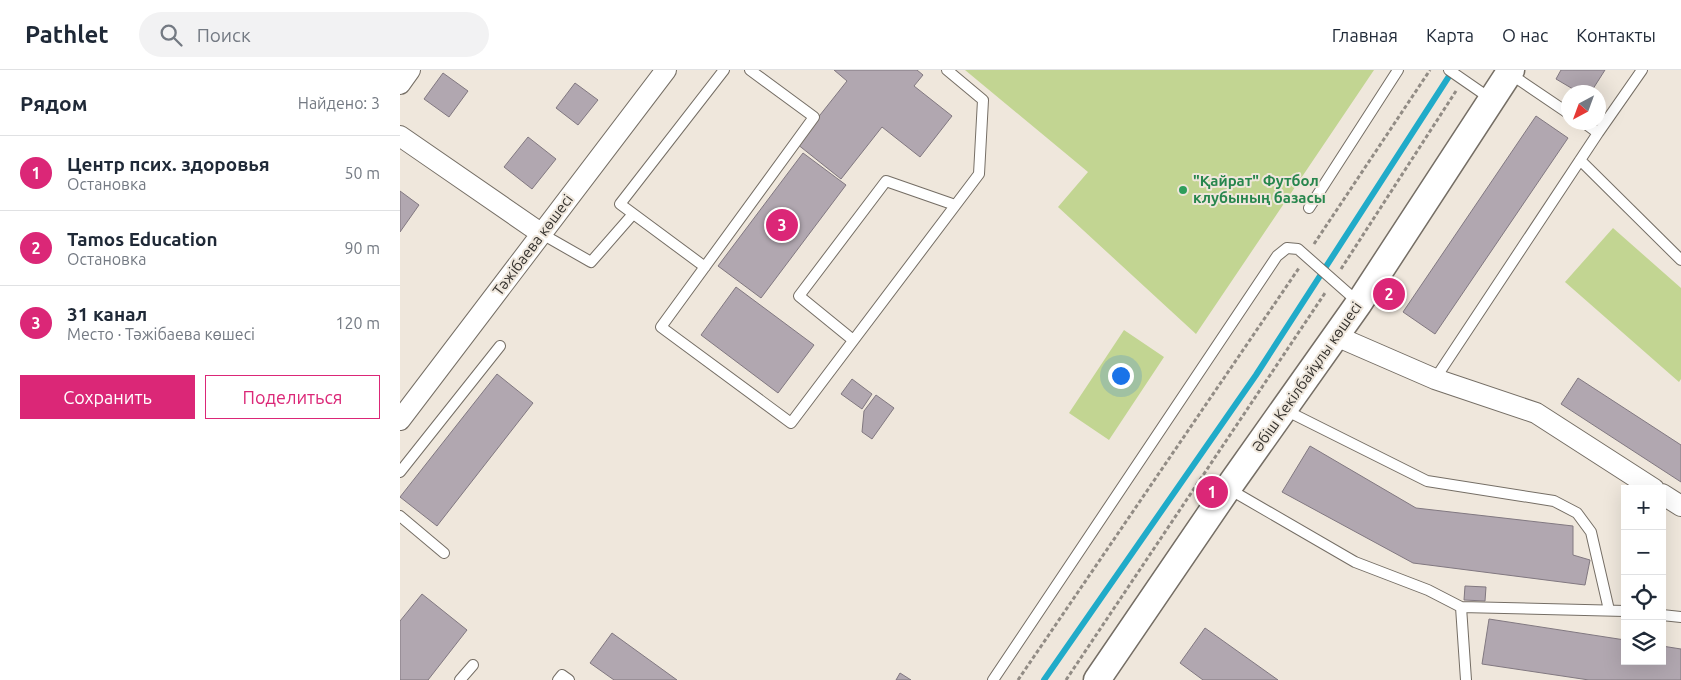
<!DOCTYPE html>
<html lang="ru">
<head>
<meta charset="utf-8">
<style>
  body { margin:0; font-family:Ubuntu,sans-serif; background:#f2f2f3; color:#1f2937 }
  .controls { position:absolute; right:15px; bottom:15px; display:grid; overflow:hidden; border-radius:0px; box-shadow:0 5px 20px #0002 }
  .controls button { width:45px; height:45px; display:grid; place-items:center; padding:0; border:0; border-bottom:1px solid #e0e1e3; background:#fff; color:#1f2937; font:25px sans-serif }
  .compass { position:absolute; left:1161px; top:15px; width:45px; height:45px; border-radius:50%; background:#fff; box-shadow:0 5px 20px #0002; rotate:221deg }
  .you { position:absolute; left:720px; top:305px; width:18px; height:18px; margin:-12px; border:4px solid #fff; border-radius:50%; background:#1a73e8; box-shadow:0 0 0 8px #1a73e833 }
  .badge { display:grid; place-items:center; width:32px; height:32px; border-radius:50%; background:#db2777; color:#fff; font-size:16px; font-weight:700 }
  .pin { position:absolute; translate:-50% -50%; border:2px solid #fff; box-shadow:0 1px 5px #0006 }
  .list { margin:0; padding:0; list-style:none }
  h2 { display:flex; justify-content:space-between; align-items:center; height:65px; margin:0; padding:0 20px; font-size:21px }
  h2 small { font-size:16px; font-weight:400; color:#747a83 }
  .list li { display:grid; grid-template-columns:32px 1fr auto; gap:15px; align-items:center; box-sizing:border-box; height:75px; padding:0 20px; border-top:1px solid #e0e1e3 }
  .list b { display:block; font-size:19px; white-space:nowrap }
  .list p { margin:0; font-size:16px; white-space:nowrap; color:#747a83 }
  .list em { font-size:16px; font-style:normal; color:#747a83 }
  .actions { display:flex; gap:10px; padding:15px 20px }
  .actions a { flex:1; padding:11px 0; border:1px solid #db2777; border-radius:0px; text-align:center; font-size:18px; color:#db2777 }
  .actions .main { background:#db2777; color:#fff }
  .icon { flex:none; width:28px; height:28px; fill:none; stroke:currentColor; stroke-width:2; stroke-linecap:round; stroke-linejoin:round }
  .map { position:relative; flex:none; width:1281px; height:610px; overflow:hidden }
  header { display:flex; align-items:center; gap:30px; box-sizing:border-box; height:70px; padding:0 25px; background:#fff; border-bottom:1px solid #e0e1e3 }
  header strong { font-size:24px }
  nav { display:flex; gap:28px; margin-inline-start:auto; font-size:18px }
  .search { width:350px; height:45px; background:#f2f2f3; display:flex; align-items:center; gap:12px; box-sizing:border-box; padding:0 18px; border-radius:28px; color:#747a83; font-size:19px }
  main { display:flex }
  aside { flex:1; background:#fff }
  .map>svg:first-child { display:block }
</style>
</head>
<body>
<header>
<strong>Pathlet</strong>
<div class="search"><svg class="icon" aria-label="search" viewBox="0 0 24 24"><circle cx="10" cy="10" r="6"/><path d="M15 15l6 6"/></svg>Поиск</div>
<nav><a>Главная</a><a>Карта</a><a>О нас</a><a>Контакты</a></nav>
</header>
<main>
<aside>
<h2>Рядом<small>Найдено: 3</small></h2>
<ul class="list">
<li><span class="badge">1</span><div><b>Центр псих. здоровья</b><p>Остановка</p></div><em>50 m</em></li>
<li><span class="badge">2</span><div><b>Tamos Education</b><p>Остановка</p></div><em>90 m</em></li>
<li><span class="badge">3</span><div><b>31 канал</b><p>Место · Тәжібаева көшесі</p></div><em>120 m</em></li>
</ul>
<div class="actions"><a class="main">Сохранить</a><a>Поделиться</a></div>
</aside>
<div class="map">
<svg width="1281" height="610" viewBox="0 0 1281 610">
  <rect width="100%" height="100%" fill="#efe7dc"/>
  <path fill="#c2d592" d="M565 0H974L796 264 658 137 688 102Z
    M1213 158 1281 218V309L1279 312 1165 212Z
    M724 260 764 287 709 370 669 343Z"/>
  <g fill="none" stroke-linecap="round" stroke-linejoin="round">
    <path stroke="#20abc9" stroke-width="6" d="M644 610 856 305 1053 0"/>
  </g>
  <path fill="#b1a7b0" stroke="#817880" d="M434 0H517L523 5 514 16 552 46 520 87 482 57 441 109 397 74 447 11Z
    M1161 0H1205L1191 22H1178L1156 9Z
    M43 3 68 21 49 47 24 29Z
    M175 13 198 30 178 55 156 38Z
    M1136 46 1168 68 1035 264 1003 242Z
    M128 67 156 89 132 119 104 97Z
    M403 83 446 115 361 228 318 196Z
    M0 121 19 135 0 162Z
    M336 217 414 275 378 323 301 265Z
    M97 304 133 333 37 456 0 427Z
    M1178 308 1281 375V412L1161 334Z
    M452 309 472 324 462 339 441 324Z
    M476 325 494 338 472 369 462 362 464 341Z
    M910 376 1016 438 1173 456V485L1190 490 1185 515 1013 493 882 422Z
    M1065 516 1086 517 1085 531 1064 530Z
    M22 524 67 560 28 610H0V551Z
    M1089 549 1225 570V591H1262V576L1281 579V610H1189L1082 594Z
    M805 558 878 610H803L780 593Z
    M212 563 277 610H214L190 593Z
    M500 603 511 610H496Z"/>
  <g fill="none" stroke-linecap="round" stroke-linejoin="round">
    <defs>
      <path id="service" d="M350 0 414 47 261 257 391 353 579 104 583 30 547 0
        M1049 0 1091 29
        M1109 3 1168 43
        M1183 52 1198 63
        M1180 90 1281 190
        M909 138 998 0
        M142 164 191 192 233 144
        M305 197 220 134 324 0
        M453 270 399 226 486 111 555 135
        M1035 309 1198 63 1242 0
        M885 340 1027 411 1154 431 1177 443 1191 462 1209 540
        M0 402 100 276
        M829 419 955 492 1028 520 1061 537 1225 541
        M0 446 44 483
        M1061 537 1066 610
        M1262 545 1281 547
        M60 610 73 595
        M158 610 162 605 169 610
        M593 610 877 186 887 178 898 179 958 232"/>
      <path id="minor" d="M0 14 10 0
        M0 66 142 164
        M936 266 1035 309 1136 343 1254 419
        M0 350 266 0
        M1262 424 1281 436"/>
      <path id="tertiary" d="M697 610 828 418 959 233 1111 0"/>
    </defs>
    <use href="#service" stroke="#756e65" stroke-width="12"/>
    <use href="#minor" stroke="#756e65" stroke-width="22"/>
    <use href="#tertiary" stroke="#756e65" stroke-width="29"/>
    <path stroke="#928c85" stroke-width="3" stroke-dasharray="4 2.5" stroke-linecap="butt" d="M914 174 1030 0
      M941 199 1056 21
      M618 610 899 198
      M666 610 925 223"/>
    <use href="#service" stroke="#fff" stroke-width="10"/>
    <use href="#minor" stroke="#fff" stroke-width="20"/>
    <use href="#tertiary" stroke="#fff" stroke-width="26"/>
  </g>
  <circle fill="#2e9e5b" stroke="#efe7dc" stroke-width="2" cx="783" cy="120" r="5"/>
  <g text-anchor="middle" stroke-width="4" stroke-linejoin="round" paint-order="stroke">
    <g font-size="15" font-weight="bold" fill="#27864d" stroke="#efe7dc" text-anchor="start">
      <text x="793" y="116">"Қайрат" Футбол<tspan x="793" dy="17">клубының базасы</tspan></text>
    </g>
    <g font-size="15" fill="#36332f" stroke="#efe7dc">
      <text transform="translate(133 175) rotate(-53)" y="5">Тәжібаева көшесі</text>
      <text transform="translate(907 307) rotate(-55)" y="5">Әбіш Кекілбайұлы көшесі</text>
    </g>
  </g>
</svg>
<div class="controls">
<button>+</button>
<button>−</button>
<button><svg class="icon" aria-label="locate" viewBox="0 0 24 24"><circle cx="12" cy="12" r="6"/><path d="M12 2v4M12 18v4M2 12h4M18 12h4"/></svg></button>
<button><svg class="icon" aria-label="layers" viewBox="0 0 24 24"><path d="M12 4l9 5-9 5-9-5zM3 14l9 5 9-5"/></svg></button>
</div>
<svg class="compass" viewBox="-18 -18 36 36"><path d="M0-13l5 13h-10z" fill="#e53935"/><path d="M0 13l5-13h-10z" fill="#747a83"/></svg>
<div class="you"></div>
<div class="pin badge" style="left:812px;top:422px">1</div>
<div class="pin badge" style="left:989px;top:224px">2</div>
<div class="pin badge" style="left:382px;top:155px">3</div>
</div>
</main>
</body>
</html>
